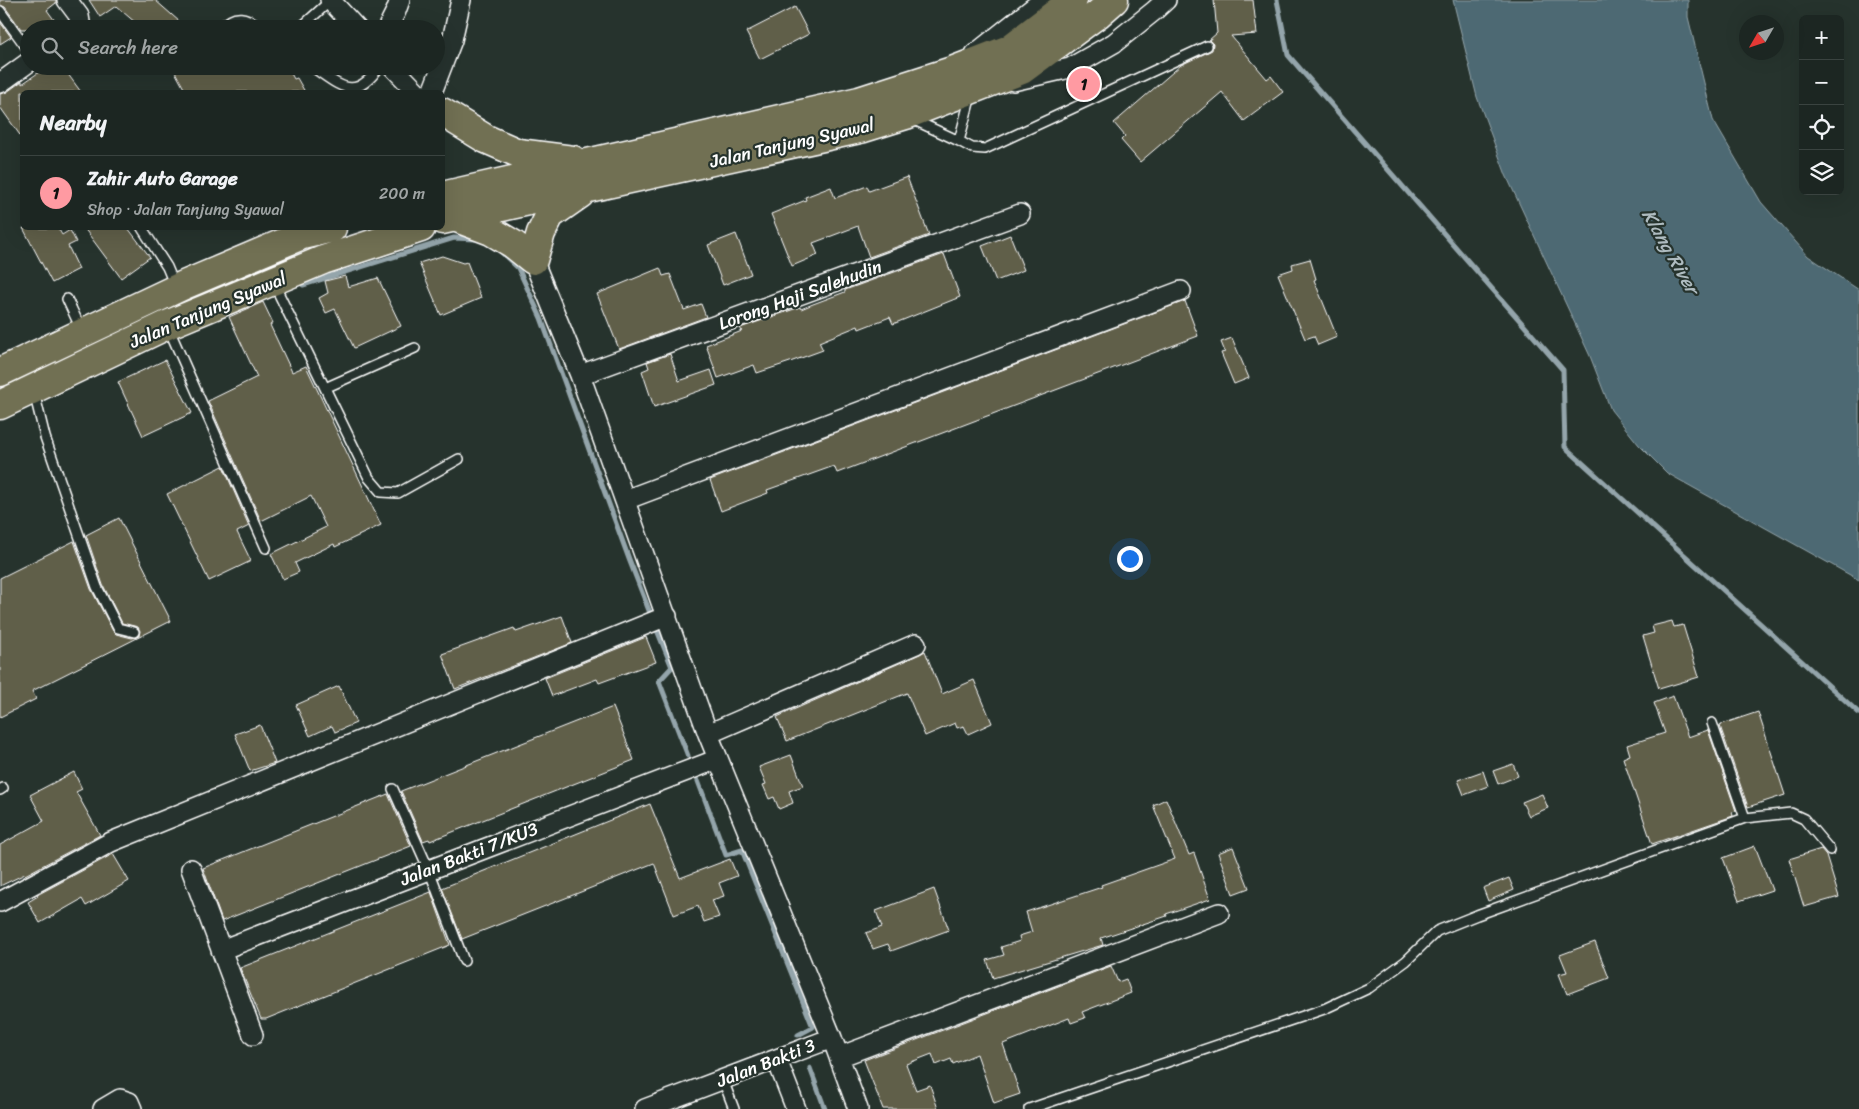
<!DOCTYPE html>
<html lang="en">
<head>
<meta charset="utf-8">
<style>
  body { margin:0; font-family:Sriracha,sans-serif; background:#252e2a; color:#f1f3f6 }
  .controls { position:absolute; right:15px; top:15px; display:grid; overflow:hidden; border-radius:8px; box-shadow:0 5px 20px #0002 }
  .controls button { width:45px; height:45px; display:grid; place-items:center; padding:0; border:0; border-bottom:1px solid #3a4340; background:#1c2622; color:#f1f3f6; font:25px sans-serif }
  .compass { position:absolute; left:1739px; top:15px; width:45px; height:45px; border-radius:50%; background:#1c2622; box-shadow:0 5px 20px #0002; rotate:231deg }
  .you { position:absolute; left:1129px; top:558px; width:18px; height:18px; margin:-12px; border:4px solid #fff; border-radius:50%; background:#1a73e8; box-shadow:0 0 0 8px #1a73e833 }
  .badge { display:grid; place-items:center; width:32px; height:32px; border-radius:50%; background:#ff9aa2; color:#111; font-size:16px; font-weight:700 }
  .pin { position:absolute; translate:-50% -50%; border:2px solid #fff; box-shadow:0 1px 5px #0006 }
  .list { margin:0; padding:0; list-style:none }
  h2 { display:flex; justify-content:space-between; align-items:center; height:65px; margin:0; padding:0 20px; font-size:21px }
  h2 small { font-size:16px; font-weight:400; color:#a0a5a5 }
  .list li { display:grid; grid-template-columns:32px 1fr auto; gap:15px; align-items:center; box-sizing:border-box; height:75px; padding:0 20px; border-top:1px solid #3a4340 }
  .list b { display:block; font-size:19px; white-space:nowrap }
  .list p { margin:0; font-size:16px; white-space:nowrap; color:#a0a5a5 }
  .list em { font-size:16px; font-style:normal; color:#a0a5a5 }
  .icon { flex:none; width:28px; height:28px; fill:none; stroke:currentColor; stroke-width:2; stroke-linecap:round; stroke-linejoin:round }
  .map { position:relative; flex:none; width:1859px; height:1109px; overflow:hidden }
  .search { position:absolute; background:#1c2622; box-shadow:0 5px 20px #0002; left:20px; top:20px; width:425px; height:55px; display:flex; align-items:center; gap:12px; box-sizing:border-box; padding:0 18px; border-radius:28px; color:#a0a5a5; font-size:19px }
  .panel { position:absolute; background:#1c2622; box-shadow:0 5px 20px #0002; left:20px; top:90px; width:425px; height:140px; border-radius:8px }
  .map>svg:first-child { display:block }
</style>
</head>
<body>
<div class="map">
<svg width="1859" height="1109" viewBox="0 0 1859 1109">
  <rect width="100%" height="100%" fill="#26332d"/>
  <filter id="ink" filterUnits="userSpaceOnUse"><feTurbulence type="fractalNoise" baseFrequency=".02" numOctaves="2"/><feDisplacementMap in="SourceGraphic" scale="10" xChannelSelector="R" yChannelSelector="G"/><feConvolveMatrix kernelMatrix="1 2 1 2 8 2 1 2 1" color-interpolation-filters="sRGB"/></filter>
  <g filter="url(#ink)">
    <path fill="#4d6973" stroke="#94a5ab" d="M1453 0H1688V17L1713 120 1761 202 1808 256 1859 290V580L1667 473 1639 445 1611 410 1590 356 1506 175 1477 97Z"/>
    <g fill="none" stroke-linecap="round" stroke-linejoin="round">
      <path stroke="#94a5ab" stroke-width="5" d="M1277 0 1288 55 1563 370 1565 447 1859 713
        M499 250 518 268 541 318 629 559 650 613
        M303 285 454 238 475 239
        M657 630 672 667 659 681 688 756
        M698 781 726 855 742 850 813 1027 798 1035
        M810 1068 825 1109"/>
    </g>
    <path fill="#605e4a" stroke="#fff" d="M0 0H56V3L47 10 55 21 45 29H21L5 7 0 5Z
      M89 0H155L180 22 174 29H143L116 6 100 17Z
      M1214 0H1253L1257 34 1231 36 1267 79 1271 76 1283 92 1244 121 1222 92 1140 162 1121 140 1125 136 1114 123 1181 65 1212 50 1213 44 1209 40 1217 33Z
      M795 7 809 34 760 59 746 32Z
      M0 22 11 37 0 44Z
      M48 66H62L81 92H22V138L0 107V94L7 92 22 81V84Z
      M181 66H287L294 79 297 78 305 92H186L174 70Z
      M907 177 929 235 869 257 858 226 813 243 818 255 792 266 771 214 806 200 805 197 831 187 835 198 867 186 869 191Z
      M23 228H58L62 235 70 230 76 242 68 246 79 269 52 283Z
      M84 228H128L150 257 121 278Z
      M736 234 751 274 723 285 708 245Z
      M1010 235 1024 270 996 281 982 246Z
      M944 254 960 297 893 324 890 317 859 329 858 326 819 342 823 350 790 362 757 373 754 365 718 378 706 345 742 331 740 328 800 307 801 309 813 304 845 292V290Z
      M442 256 463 263 467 262 481 298 441 315 419 263Z
      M1310 259 1316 279 1314 280 1337 337 1318 345 1314 336 1305 339 1278 274 1293 269 1292 264Z
      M660 268 663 276 670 274 684 310 701 304 706 317 619 349 597 294Z
      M345 276 348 287 378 278 401 326 354 348 335 309 326 313 319 298 328 293 325 281Z
      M1185 301 1198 336 837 473 834 466 767 490 768 493 721 511 710 480Z
      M263 302 273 323 270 325 292 372 306 366 381 525 335 547 334 544 295 563 299 572 283 579 271 554 326 527 311 496 261 521 208 401 257 377 229 317Z
      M1232 338 1249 378 1234 384 1221 353 1225 352 1221 342Z
      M670 354 679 381 711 370 716 385 654 407 642 371 649 368 647 362Z
      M165 360 192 413 143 436 118 382Z
      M223 466 249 526 237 532 251 561 209 581 167 494Z
      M119 518 171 621 32 691 36 699 0 717V578L74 541 91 589 113 631 116 634 132 638 139 636 140 631 138 627 122 623 103 585 86 535Z
      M562 616 572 643 455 689 442 654 514 628 516 632Z
      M1672 621 1674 627 1683 625 1699 677 1659 689 1643 636 1654 633 1652 626Z
      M646 637 656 662 599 683 597 679 552 696 545 678Z
      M925 651 942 694 974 680 992 723 968 734 964 726 957 728 955 723 925 736 907 693 787 741 777 717 920 654Z
      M339 686 356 723 335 732 332 726 310 736 296 705Z
      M1673 696 1688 737 1708 730 1736 811 1732 812 1733 816 1652 844 1623 758 1630 755 1627 745 1665 733 1654 703Z
      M613 707 634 760 430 841 429 839 423 841 401 791Z
      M1758 712 1785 795 1748 807 1720 726 1722 725V724Z
      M260 725 275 763 250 771 235 734Z
      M791 755 803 786 789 791 793 803 779 809 774 797 769 799 763 785 766 784 759 767Z
      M1513 764 1518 776 1498 784 1493 771Z
      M1483 771 1488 786 1464 795 1458 780Z
      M74 772 82 789 76 792 100 835 25 875V874L0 886V845L44 821 30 795Z
      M388 794 411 846 222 921 203 868Z
      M1542 794 1548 808 1529 816 1522 802Z
      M1166 799 1189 855 1194 853 1210 899 1166 914 1167 916 1101 938 1103 945 993 978 987 960 1004 955 1001 947 1020 941 1019 936 1032 932 1026 912 1102 887 1101 885 1175 859 1153 805Z
      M650 804 680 878 730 859 737 876 719 883 724 896 712 900 719 917 704 922 698 906 674 915 654 863 462 939 442 888Z
      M1755 846 1772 890 1739 901 1723 858Z
      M1233 847 1249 888 1233 894 1218 853Z
      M1821 849 1826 855 1839 897 1804 907 1789 859Z
      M113 854 129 881 86 906 82 899 40 923 28 902 38 896 37 895Z
      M1509 878 1514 890 1488 901 1483 888Z
      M934 889 949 930 891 951 888 944 873 949 866 933 882 927 876 911Z
      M431 892 450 945 266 1019H261L240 968Z
      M1595 942 1609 978 1567 994 1559 974 1567 972 1560 955Z
      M1111 966 1118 982 1126 979 1131 993 1082 1012 1085 1018 1071 1023 1069 1018 1003 1044 1020 1094 994 1103 977 1054 953 1064 951 1059 936 1065 932 1054 906 1064 916 1090 930 1085 938 1109H883L864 1060Z"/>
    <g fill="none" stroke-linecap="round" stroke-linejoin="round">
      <defs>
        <path id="lane" d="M0 11 29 51
          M220 29C235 12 246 16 263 29
          M299 29 330 1
          M311 66C341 86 354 103 380 66
          M912 119 959 141 971 95
          M959 141 972 148 985 149 1207 46
          M142 228 167 267 175 286
          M274 284 369 478 381 492 398 493 459 459
          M67 299 82 331
          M168 327 266 548
          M325 388 415 348
          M34 392 45 437 97 587 118 628 134 632
          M1712 723 1745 818
          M393 789 429 870 464 961
          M0 790 3 788
          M723 1080 734 1109
          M1029 1109 1324 1009 1369 988 1406 961 1437 931 1477 915 1745 818 1791 813 1804 819 1830 850"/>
        <path id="street" d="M67 0 79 16 80 22 75 29
          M330 0 357 29
          M387 29 396 11 400 0
          M975 54 1043 0
          M392 66 417 92
          M1013 81 1070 68 1114 43 1154 11 1166 0
          M0 83 29 62
          M432 92 452 40 461 0
          M533 260 580 375 708 734 832 1038 858 1109
          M580 375 1020 214
          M625 500 1181 291
          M708 734 916 644
          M191 869 253 1035
          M0 902 111 842 667 616
          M221 950 718 759
          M839 1057 1219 913
          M777 1060 796 1109
          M103 1109 120 1099 129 1102 132 1109
          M645 1109 832 1038"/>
        <path id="primary" d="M442 112 486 139 518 153 573 160
          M442 196 859 101 952 71 1009 49 1073 0
          M454 217 491 231 513 244 533 260 541 233 550 215 580 194
          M442 220 864 128 906 115 1022 70 1098 14 1114 0
          M0 372 184 285 302 235 332 228
          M0 405 167 325 323 260 421 228"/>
      </defs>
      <use href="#lane" stroke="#fff" stroke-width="12"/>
      <use href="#street" stroke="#fff" stroke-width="22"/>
      <use href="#primary" stroke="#fff" stroke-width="31"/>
      <use href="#lane" stroke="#26332d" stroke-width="9"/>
      <use href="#street" stroke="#26332d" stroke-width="19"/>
      <use href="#primary" stroke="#716f52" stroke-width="28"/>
    </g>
  </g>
  <g text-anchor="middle" stroke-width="4.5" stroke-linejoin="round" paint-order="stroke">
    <g font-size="18" fill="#fff" stroke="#26332d">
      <text transform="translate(792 143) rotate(-13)" y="6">Jalan Tanjung Syawal</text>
      <text transform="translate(800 295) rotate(-20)" y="6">Lorong Haji Salehudin</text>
      <text transform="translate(208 310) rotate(-23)" y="6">Jalan Tanjung Syawal</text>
      <text transform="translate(469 854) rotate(-21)" y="6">Jalan Bakti 7/KU3</text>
      <text transform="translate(766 1063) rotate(-21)" y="6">Jalan Bakti 3</text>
    </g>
    <g font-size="19" font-style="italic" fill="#afbcc0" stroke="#26332d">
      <text transform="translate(1671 251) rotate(60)" y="7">Klang River</text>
    </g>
  </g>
</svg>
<div class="controls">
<button>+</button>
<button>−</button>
<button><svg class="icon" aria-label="locate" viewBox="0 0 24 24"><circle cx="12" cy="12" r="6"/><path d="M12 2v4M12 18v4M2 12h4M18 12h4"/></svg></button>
<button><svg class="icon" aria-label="layers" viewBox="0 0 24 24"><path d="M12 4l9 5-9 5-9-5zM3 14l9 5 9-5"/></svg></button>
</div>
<svg class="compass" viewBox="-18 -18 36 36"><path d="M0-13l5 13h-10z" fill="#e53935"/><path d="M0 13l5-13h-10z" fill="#a0a5a5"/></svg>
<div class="you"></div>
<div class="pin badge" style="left:1084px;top:84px">1</div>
<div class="search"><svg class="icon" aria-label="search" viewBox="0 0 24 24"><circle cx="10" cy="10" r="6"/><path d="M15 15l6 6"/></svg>Search here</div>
<section class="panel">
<h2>Nearby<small></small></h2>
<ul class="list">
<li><span class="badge">1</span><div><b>Zahir Auto Garage</b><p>Shop · Jalan Tanjung Syawal</p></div><em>200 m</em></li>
</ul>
</section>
</div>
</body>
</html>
